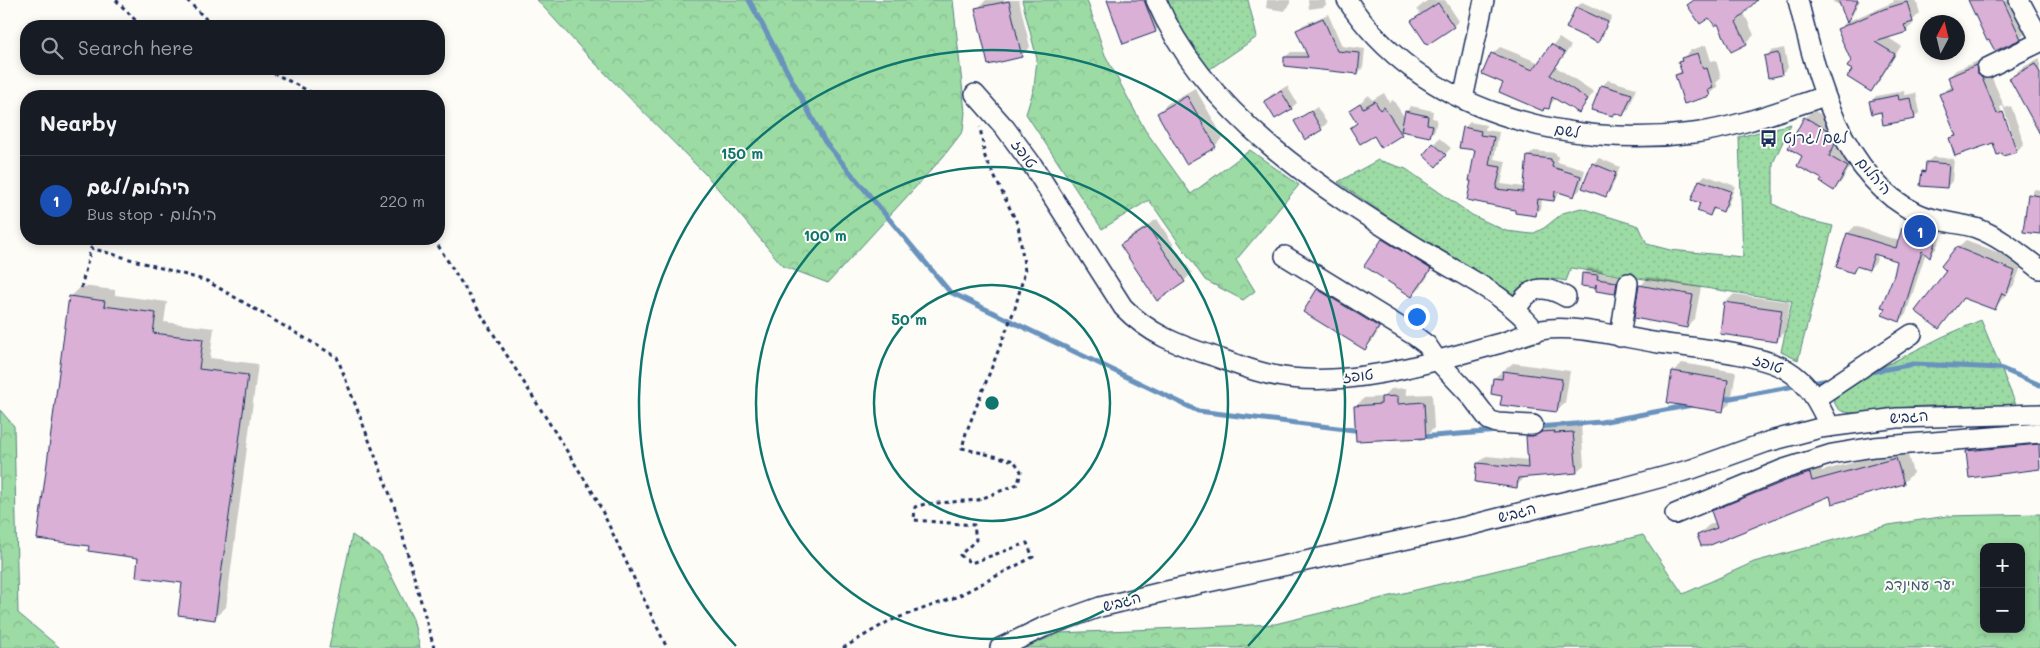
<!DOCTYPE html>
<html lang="en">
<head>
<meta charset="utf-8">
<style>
  body { margin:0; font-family:Mali,"Playpen Sans Hebrew",sans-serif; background:#20242c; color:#f1f3f6 }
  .controls { position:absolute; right:15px; bottom:15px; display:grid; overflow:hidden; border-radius:10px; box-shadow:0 2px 8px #0003 }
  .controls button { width:45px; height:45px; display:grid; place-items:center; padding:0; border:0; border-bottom:1px solid #363941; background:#171b24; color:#f1f3f6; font:25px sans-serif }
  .compass { position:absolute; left:1920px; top:15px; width:45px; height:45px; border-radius:50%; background:#171b24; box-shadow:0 2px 8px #0003; rotate:7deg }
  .you { position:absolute; left:1416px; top:316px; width:18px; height:18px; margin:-12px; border:4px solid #fff; border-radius:50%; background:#1a73e8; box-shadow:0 0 0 8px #1a73e833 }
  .badge { display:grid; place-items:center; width:32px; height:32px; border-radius:50%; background:#1a73e8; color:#fff; font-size:16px; font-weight:700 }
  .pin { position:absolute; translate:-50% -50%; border:2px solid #fff; box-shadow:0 1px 5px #0006 }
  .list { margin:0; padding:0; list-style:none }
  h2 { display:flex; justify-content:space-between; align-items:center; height:65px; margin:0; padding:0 20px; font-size:21px }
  h2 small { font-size:16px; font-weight:400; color:#9ea1a6 }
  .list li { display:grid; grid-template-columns:32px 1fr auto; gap:15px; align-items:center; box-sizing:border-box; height:90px; padding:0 20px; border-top:1px solid #363941 }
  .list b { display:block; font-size:19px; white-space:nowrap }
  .list p { margin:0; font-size:16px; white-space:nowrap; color:#9ea1a6 }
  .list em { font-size:16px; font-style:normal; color:#9ea1a6 }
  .icon { flex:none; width:28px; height:28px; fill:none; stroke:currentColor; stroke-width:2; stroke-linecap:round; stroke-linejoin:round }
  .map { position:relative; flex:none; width:2040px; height:648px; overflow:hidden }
  .search { position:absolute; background:#171b24; box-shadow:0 2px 8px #0003; left:20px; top:20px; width:425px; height:55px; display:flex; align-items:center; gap:12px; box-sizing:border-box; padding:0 18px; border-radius:20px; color:#9ea1a6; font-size:19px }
  .panel { position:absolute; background:#171b24; box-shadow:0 2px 8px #0003; left:20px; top:90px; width:425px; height:155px; border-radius:20px }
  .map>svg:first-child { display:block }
</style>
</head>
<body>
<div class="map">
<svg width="2040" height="648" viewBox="0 0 2040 648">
  <defs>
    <pattern id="grass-dots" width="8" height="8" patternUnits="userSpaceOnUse" patternTransform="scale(1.25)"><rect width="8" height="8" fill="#9cdba4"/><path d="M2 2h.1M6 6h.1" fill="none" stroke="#86bc90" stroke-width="1.8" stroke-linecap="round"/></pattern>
    <pattern id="forest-crowns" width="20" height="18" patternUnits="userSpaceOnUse" patternTransform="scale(1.25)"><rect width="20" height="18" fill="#9cdba4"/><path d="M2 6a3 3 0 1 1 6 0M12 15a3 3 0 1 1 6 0" fill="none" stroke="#86bc90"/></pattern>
  </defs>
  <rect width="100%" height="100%" fill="#fdfcf7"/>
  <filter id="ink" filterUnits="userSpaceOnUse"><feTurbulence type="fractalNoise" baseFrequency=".02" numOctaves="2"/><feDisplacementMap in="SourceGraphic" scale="10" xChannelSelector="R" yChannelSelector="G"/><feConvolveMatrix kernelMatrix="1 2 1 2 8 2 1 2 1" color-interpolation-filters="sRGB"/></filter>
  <g filter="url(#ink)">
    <path fill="url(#grass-dots)" stroke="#5c8581" d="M1166 0H1248L1257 37 1207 71 1186 39Z
      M1791 124 1773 163V204L1803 219 1833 226 1798 360 1781 352 1792 301 1571 268 1566 281C1542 276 1531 281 1513 296L1407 230 1338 182 1378 160 1406 169 1472 215 1506 231 1532 234 1544 228 1563 213 1581 208 1639 226 1647 244 1670 250 1743 257 1739 137Z
      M1981 320 2017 407C1981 406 1945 404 1910 407 1892 408 1861 416 1845 412 1836 410 1834 403 1833 395L1839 389 1942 337Z"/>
    <path fill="url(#forest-crowns)" stroke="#5c8581" fill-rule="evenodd" d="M537 0H953L965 112 963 131 943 157 828 283 783 266 708 177 588 56Z
      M1022 0H1087L1105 55 1145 130 1191 194 1250 150 1299 185 1236 260 1255 291 1243 300 1205 280 1149 200 1102 229 1026 114 1034 88 1037 59Z
      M0 410 14 426 18 613 60 648H0Z
      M2040 514V648H1024L1060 633 1275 624 1643 535 1683 594 1754 562 1889 525 1947 516ZM1984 547H2021V629H1984Z
      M352 535 381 555 413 619 420 648H329Z"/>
    <path fill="#0003" fill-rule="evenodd" d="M986 0H1019L1030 47 1021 56 977 9Z
      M1109 0H1155L1164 23 1155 31Z
      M1267 0H1290V5L1284 11 1266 8Z
      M1308 0H1325L1326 5 1323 7 1309 9Z
      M1428 0H1445L1459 21 1453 26 1412 21 1420 14 1417 9Z
      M1694 0H1756L1744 13 1754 35 1746 43 1719 22 1689 5Z
      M1834 0H1860L1852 16 1848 20 1842 6 1833 2Z
      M1893 0H1916L1920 13 1913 20 1914 23 1906 31 1887 37 1901 46 1878 83 1871 90 1854 70 1839 30 1846 22 1894 2Z
      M1969 0H2020L2032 26 2021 38 1996 50Z
      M1582 2 1612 16 1603 36 1597 41 1577 7Z
      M1328 14 1342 46 1365 49 1363 68 1358 73 1285 57 1291 52H1307L1298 30 1303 25Z
      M1559 38 1571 46 1556 67 1594 92 1579 112 1556 98 1548 107H1545L1543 109 1505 82 1492 54 1500 47 1540 63Z
      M1706 45 1711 61 1716 60 1721 78 1716 83 1718 87 1709 95 1676 75 1682 70 1679 62 1691 50Z
      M1784 48 1788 68 1782 73 1769 76 1765 57 1771 51Z
      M2040 58V131L2011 78 2020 69Z
      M1983 59V65L1989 71 2005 108 2011 106 2024 143 2017 151 2004 155 1993 142 1950 139 1956 133 1940 95 1953 85 1949 77 1956 70ZM2003 106 2017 148H2015L2000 107Z
      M1608 80 1636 88 1629 109 1623 115 1602 86Z
      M1287 86 1297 103 1291 108 1266 101 1271 95Z
      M1195 88 1223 137 1215 146 1158 113 1167 104Z
      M1904 91 1905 95 1916 93 1920 112 1914 118 1882 111 1871 101 1876 96Z
      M1384 93 1389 102 1393 100 1405 118 1406 112 1411 106 1433 111 1432 118 1437 119 1435 130 1430 136 1404 131 1401 134H1374L1352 128 1358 122 1351 110 1369 95 1372 100Z
      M1317 107 1327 123 1321 129 1296 121Z
      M1813 110 1835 122 1842 135 1836 147 1855 158 1842 181 1834 189 1804 155 1805 118Z
      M1470 122 1486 125 1485 130 1499 132 1494 159 1506 161 1501 184 1525 187 1528 156 1534 151 1556 153V156H1558L1557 162 1585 170 1580 190 1574 195 1560 191 1559 194 1554 200 1542 199 1541 209 1535 214 1469 199 1476 149 1464 128Z
      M1439 138 1451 148 1441 159 1434 144Z
      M1933 157 1954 159 1952 181 1947 187 1923 172 1927 168V162Z
      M1599 158 1620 167 1611 190 1605 196 1593 164Z
      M1705 175 1735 186 1728 205 1723 211 1716 208 1710 214 1701 202 1700 180Z
      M2035 189 2040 190V233L2030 195Z
      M1157 219 1192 273 1184 281 1121 245 1130 237Z
      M1910 222 1918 224 1920 222 1933 226 1932 230 1942 232 1936 249 1930 256 1926 252 1906 314 1900 321 1887 308 1883 306 1899 260 1878 254 1876 262 1869 269 1859 266 1853 272 1837 267 1848 233 1855 226 1899 241 1903 229Z
      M1391 231 1438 260 1421 287 1412 296 1383 240Z
      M1966 240 2023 262 2014 285 1994 309 1964 297 1939 327 1948 271 1957 248Z
      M1589 268 1603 270 1602 274 1622 276 1620 287 1615 293 1597 284 1594 287 1583 274Z
      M1649 277 1701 287 1695 318 1686 327 1640 286Z
      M1327 281 1386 318 1373 340 1364 349 1318 290Z
      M82 286 115 290V295L167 302 164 322 214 328 210 358 258 364 226 607 215 618 184 582 140 557 70 297Z
      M1734 294 1790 302 1785 332 1776 341 1725 303Z
      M1513 363 1570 371 1565 403 1557 411 1503 395 1494 378Z
      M1682 363 1736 372 1731 402 1722 411 1673 372Z
      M1406 388 1407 395 1432 394 1434 428 1426 436 1356 406 1364 398 1383 397 1391 389Z
      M1550 425H1581L1584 465 1576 472 1525 476 1517 486 1478 463 1486 456 1529 460 1527 436 1534 429 1546 428Z
      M2040 437V443L1975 449V451L2040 446V468L1970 476 1967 451 1975 442Z
      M1906 448 1913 473 1903 483 1831 494 1698 535 1709 525 1716 522 1712 512 1723 501 1820 463 1822 471Z"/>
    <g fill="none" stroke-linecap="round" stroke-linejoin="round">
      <path stroke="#6992bd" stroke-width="5" d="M749 0 825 142 950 292 1198 411 1362 431
        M1865 373 1914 364 2000 368 2040 385
        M1811 383 1829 380
        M1720 400 1800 385
        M1537 427 1601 422 1692 405
        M1420 437 1499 431"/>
    </g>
    <path fill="#dab0d6" stroke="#1b2f5e" d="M1107 0H1144L1156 32 1123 44Z
      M1694 0H1757L1736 22 1747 44 1731 52 1718 24 1715 26 1709 18 1700 24 1687 5Z
      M1838 0H1858L1847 23Z
      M1968 0H2003L2021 39 1995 51 1989 40 1987 41Z
      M1009 1 1022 57 988 65 975 8Z
      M1907 2 1913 22 1904 25 1907 32 1875 42 1895 54 1871 92 1847 77 1852 70 1847 67 1851 61 1837 29 1884 9Z
      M1438 3 1454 27 1427 45 1411 21Z
      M1576 7 1608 22 1598 43 1566 28Z
      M1323 18 1337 51 1360 53 1358 74 1284 66V57H1308L1296 30Z
      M1551 44 1565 53 1550 75 1588 99 1579 113 1552 97 1549 109 1544 108 1543 111 1499 92 1503 83 1482 74 1491 53 1533 70Z
      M1698 53 1703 69 1707 68 1713 88 1708 90 1710 96 1684 104 1675 75 1682 73 1678 62 1682 61 1681 58Z
      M1778 53 1782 75 1768 78 1764 56Z
      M2035 64 2040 73V134L2009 78Z
      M1976 65 1977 72 1982 78 1997 114 2003 112 2017 152 2003 156 2002 153 1997 155 1993 143 1955 156 1949 138 1956 136 1939 94 1953 89 1948 77Z
      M1601 85 1632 94 1623 116 1615 113 1613 116 1591 110Z
      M1281 91 1292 109 1275 119 1264 101Z
      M1898 95 1899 100 1911 98 1915 119 1883 125 1881 112 1872 114 1869 101Z
      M1187 96 1216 147 1186 164 1157 113Z
      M1375 101 1380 110 1384 107 1402 135 1381 148 1374 136 1360 144 1350 128 1357 123 1349 110 1360 103 1363 108Z
      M1311 111 1322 130 1305 140 1294 121Z
      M1405 111 1428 116 1427 124 1433 125 1430 137 1401 131Z
      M1804 117 1828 130 1835 144 1829 156 1848 167 1834 191 1820 182 1822 179 1797 166 1802 156 1788 148Z
      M1463 127 1481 131 1480 135 1494 137 1489 165 1501 167 1496 189 1523 192 1527 156 1551 159V161L1553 162 1552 167 1581 176 1574 197 1555 191 1554 201 1538 199 1536 216 1515 213V210L1467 200 1471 181H1469L1475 150 1459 148Z
      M1433 143 1446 155 1436 167 1423 155Z
      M1926 162 1949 164 1947 188 1920 186 1922 171 1925 172Z
      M1592 163 1616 173 1606 197 1582 188Z
      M1699 180 1731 191 1723 212 1713 208 1710 216 1697 211 1700 203 1691 200Z
      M2028 194 2040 196V234L2023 232Z
      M1148 227 1185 282 1157 301 1120 245Z
      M1902 228 1911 231 1912 228 1927 233 1926 236 1936 239 1930 258 1922 251 1900 322 1882 315 1885 308 1881 307 1894 275 1897 261 1874 254 1869 270 1856 266 1853 273 1836 267 1847 233 1896 248Z
      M1382 239 1431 269 1412 297 1364 266Z
      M1956 247 2015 271 2006 295 2002 293 1995 310 1963 298 1939 329 1915 311 1946 271 1941 266Z
      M1582 273 1598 275 1597 279 1617 282 1615 294 1596 291V284L1595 288 1581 286Z
      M1639 285 1693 295 1687 328 1634 318Z
      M1317 289 1379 327 1365 350 1303 312Z
      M69 296 105 301 104 306 156 313 153 333 203 339 199 369 248 375 215 620 178 615 182 583 136 577 138 558 88 551 89 546 37 539Z
      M1724 302 1782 310 1777 342 1720 334Z
      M1503 371 1562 379 1557 412 1500 405 1502 396 1491 394 1493 378 1502 379Z
      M1672 371 1728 380 1723 412 1667 403Z
      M1398 396V404L1424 402 1426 438 1356 441 1354 406 1381 404V397Z
      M1555 431 1554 433 1573 432 1577 473 1518 478 1517 488 1475 482 1477 463 1528 468 1526 436H1533L1541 432Z
      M2039 444 2040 469 1969 478 1966 451Z
      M1896 458 1904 484 1832 504 1830 496 1708 546H1701L1697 535 1717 528 1711 511 1788 480 1810 473 1812 481Z"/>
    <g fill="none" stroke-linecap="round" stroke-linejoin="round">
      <defs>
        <path id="minor" d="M1156 0C1205 115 1323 190 1426 253 1463 276 1509 296 1536 332
          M1347 0C1420 112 1568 149 1694 133 1739 127 1782 110 1825 96
          M1798 0C1816 74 1841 177 1917 213 1935 222 1956 222 1976 228 1999 236 2020 254 2040 269
          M2019 0 2040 39
          M1987 68 2040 42
          M975 94 1005 128 1033 166 1123 307C1149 334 1178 345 1213 356 1238 365 1263 375 1290 378 1361 386 1433 361 1501 343 1514 339 1527 333 1541 330 1575 324 1625 338 1659 343 1694 348 1758 353 1787 370 1809 383 1819 404 1830 427
          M1463 99 1484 0
          M1285 256 1415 336 1427 345 1437 360 1470 395 1489 420 1497 423 1533 425
          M1516 310C1529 287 1542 283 1566 297
          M1620 337 1628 283
          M1816 398 1912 334
          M1675 514 1784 469 1832 454 1874 447 2040 433
          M1000 648 1044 627 1100 607 1162 592 1468 526 1538 508 1622 488 1692 469 1767 442 1820 428 1897 418 2040 414"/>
      </defs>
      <use href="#minor" stroke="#1b2f5e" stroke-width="22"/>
      <path stroke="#1b2f5e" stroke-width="3" stroke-dasharray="4 4" stroke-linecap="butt" d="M116 0 141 26
        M187 0 213 26
        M266 69 318 96
        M434 239 595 496 667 648
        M81 288 91 248 207 281 337 357 394 505 434 648
        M843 648 889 621 956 597 1033 557 1027 543 971 563 960 555 976 540 974 525 914 520 915 507 925 504 978 500 1018 484 1021 471 1014 461 962 448 966 433 1015 308 1025 271 1018 225 985 157 980 127"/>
      <use href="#minor" stroke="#fdfcf7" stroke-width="19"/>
    </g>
  </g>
  <g fill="none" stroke="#0f766e" stroke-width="2.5">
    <circle cx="992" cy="403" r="118"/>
    <circle cx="992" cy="403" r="236"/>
    <path d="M736 646A353 353 0 1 1 1248 646"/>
  </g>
  <defs>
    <symbol id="bus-bare" viewBox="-9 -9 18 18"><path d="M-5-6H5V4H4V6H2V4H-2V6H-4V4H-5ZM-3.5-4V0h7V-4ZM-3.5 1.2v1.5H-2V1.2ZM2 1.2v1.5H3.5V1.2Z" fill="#1b2f5e" stroke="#fdfcf7" stroke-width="2.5" paint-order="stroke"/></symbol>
  </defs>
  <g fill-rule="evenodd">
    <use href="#bus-bare" x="1756" y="126" width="25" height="25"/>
  </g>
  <g text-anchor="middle" stroke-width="4" stroke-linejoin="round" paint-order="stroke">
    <g font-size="15" fill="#1b2f5e" stroke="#fdfcf7">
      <text transform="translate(1567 131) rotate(9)" y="5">לשם</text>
      <text transform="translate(1024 154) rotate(54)" y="5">טופז</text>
      <text transform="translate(1874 176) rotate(49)" y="5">היהלום</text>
      <text transform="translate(1768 364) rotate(19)" y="5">טופז</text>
      <text transform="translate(1358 376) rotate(-7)" y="5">טופז</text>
      <text transform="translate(1909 417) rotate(-4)" y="5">הגביש</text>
      <text transform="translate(1517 513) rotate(-15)" y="5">הגביש</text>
      <text transform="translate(1122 602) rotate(-15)" y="5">הגביש</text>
    </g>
    <g font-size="15" fill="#1b2f5e" stroke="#fdfcf7" text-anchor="start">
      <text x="1783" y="143">לשם/גרנט</text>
    </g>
    <g font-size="15" fill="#3b5a70" stroke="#fdfcf7">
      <text x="1920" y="590">יער עמינדב</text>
    </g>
  </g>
  <circle cx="992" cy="403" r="8" fill="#0f766e" stroke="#fdfcf7" stroke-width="2.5"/>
  <g font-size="15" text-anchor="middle" font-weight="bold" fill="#0f766e" stroke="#fdfcf7" stroke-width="4" stroke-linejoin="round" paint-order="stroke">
    <text x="742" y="159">150 m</text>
    <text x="825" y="241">100 m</text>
    <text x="909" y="325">50 m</text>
  </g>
</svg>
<div class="controls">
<button>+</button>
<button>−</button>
</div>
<svg class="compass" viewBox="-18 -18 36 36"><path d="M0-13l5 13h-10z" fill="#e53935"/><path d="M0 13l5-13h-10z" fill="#9ea1a6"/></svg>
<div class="you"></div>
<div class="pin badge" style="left:1920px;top:231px;background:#1a4fb4">1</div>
<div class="search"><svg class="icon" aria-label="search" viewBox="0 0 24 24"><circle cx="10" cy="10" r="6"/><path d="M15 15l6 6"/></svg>Search here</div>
<section class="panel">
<h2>Nearby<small></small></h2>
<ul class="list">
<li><span class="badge" style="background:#1a4fb4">1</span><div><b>היהלום/לשם</b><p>Bus stop · היהלום</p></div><em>220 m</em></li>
</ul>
</section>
</div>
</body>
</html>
